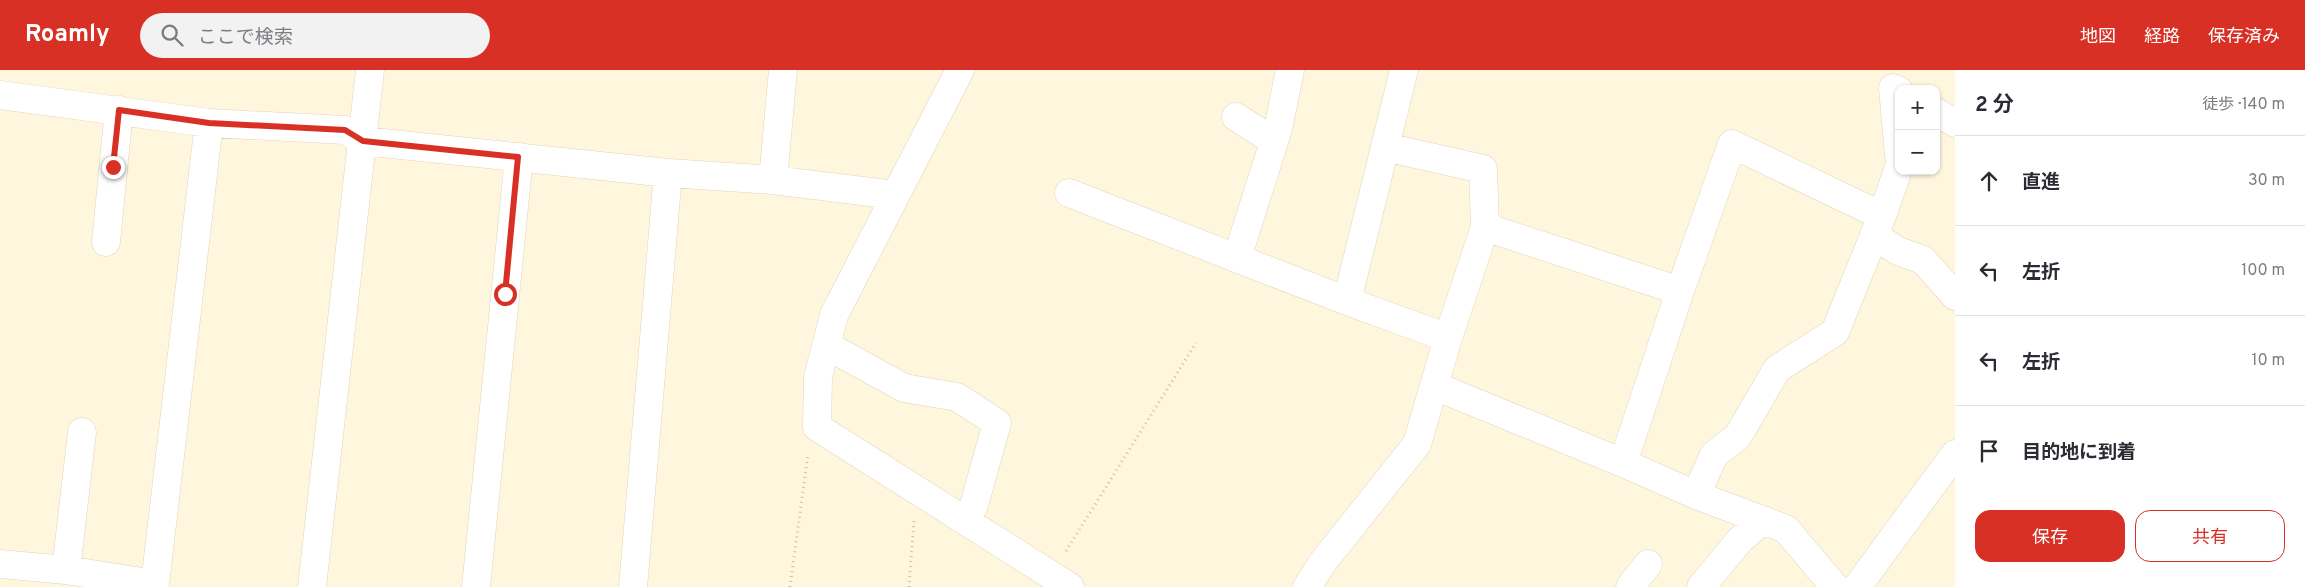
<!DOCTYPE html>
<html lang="ja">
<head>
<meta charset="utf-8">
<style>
  body { margin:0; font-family:Overpass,"Noto Sans JP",sans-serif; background:#f2f2f3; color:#2b2b33 }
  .controls { position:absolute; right:15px; top:15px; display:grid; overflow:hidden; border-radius:10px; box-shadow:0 1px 4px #0004 }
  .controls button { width:45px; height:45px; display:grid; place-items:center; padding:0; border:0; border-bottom:1px solid #e1e1e2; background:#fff; color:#2b2b33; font:25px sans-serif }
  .stop { position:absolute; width:15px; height:15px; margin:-11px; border:4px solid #d93025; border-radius:50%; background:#fff }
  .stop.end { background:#d93025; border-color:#fff; box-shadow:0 1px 5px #0008 }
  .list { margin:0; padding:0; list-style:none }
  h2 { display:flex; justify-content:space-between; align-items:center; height:65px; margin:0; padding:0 20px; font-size:21px }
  h2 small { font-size:16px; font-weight:400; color:#7c7c81 }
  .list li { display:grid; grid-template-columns:32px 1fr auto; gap:15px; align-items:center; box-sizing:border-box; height:90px; padding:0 20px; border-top:1px solid #e1e1e2 }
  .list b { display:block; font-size:19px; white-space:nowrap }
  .list em { font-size:16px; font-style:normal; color:#7c7c81 }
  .actions { display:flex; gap:10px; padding:15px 20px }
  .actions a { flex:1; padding:11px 0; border:1px solid #d93025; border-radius:15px; text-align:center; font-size:18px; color:#d93025 }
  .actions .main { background:#d93025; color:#fff }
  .icon { flex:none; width:28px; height:28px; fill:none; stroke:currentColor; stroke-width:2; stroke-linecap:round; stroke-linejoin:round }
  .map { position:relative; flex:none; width:1955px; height:517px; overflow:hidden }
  header { display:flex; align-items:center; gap:30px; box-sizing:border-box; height:70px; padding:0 25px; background:#d93025; color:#fff }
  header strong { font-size:24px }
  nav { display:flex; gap:28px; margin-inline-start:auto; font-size:18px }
  .search { width:350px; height:45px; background:#f2f2f3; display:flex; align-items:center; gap:12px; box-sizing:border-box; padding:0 18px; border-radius:28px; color:#7c7c81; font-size:19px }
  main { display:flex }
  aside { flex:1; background:#fff }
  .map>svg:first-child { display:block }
</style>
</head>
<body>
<header>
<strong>Roamly</strong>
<div class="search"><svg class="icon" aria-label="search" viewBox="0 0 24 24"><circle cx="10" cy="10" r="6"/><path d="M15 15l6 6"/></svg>ここで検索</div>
<nav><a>地図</a><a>経路</a><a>保存済み</a></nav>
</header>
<main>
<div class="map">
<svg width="1955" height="517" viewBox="0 0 1955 517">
  <rect width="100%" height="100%" fill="#fef7de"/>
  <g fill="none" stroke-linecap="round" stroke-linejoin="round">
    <defs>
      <path id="minor" d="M960 0 834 245 818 307 817 357 1070 517
        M1899 21 1893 18 1899 85
        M0 25 209 53 345 60 363 71 668 103 773 110 895 125
        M1936 42 1955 53
        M1236 47 1274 71
        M773 110 783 0
        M1069 123 1347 231 1448 268
        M1882 146 1899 97
        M1875 166 1898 181 1923 190 1955 226
        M106 172 119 40
        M1237 188 1278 59 1290 0
        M1347 231 1404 0
        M826 275 904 318 957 327 997 353 974 435 966 451
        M1435 316 1623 393 1696 425 1714 385 1738 366 1777 299 1835 262 1882 146 1732 74 1680 221 1485 157
        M1623 393 1680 221
        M1696 425 1786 459 1835 517
        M0 494 66 500 155 514 209 53
        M66 500 82 362
        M312 517 370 0
        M476 517 519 87
        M633 517 668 103
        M1307 517 1323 492 1417 374 1448 268 1485 157 1483 99 1385 77
        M1630 517 1648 494
        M1701 517 1740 470 1763 450
        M1857 517 1955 384"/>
    </defs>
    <use href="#minor" stroke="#e2d4ba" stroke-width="29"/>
    <path stroke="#dabd97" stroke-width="3" stroke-dasharray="1 4" stroke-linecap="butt" d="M1066 481 1196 273
      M790 517 808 384
      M909 517 914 450"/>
    <use href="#minor" stroke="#fff" stroke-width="28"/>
  </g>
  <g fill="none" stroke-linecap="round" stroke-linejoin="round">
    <path stroke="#d93025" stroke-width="6" d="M113 97 119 40 209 53 345 60 363 71 518 87 505 224"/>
  </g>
</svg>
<div class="controls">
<button>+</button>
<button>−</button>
</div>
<div class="stop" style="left:505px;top:224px"></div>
<div class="stop end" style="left:113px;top:97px"></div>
</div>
<aside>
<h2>2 分<small>徒歩 · 140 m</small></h2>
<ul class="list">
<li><svg class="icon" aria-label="ahead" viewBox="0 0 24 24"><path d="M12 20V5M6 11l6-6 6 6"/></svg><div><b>直進</b></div><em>30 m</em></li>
<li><svg class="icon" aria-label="left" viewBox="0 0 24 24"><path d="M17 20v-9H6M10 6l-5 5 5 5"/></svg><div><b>左折</b></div><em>100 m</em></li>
<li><svg class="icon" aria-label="left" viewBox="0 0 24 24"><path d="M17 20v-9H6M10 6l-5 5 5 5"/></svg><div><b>左折</b></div><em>10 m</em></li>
<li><svg class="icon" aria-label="arrive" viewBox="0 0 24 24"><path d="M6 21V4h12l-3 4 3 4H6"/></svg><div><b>目的地に到着</b></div></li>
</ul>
<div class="actions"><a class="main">保存</a><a>共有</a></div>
</aside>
</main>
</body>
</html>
